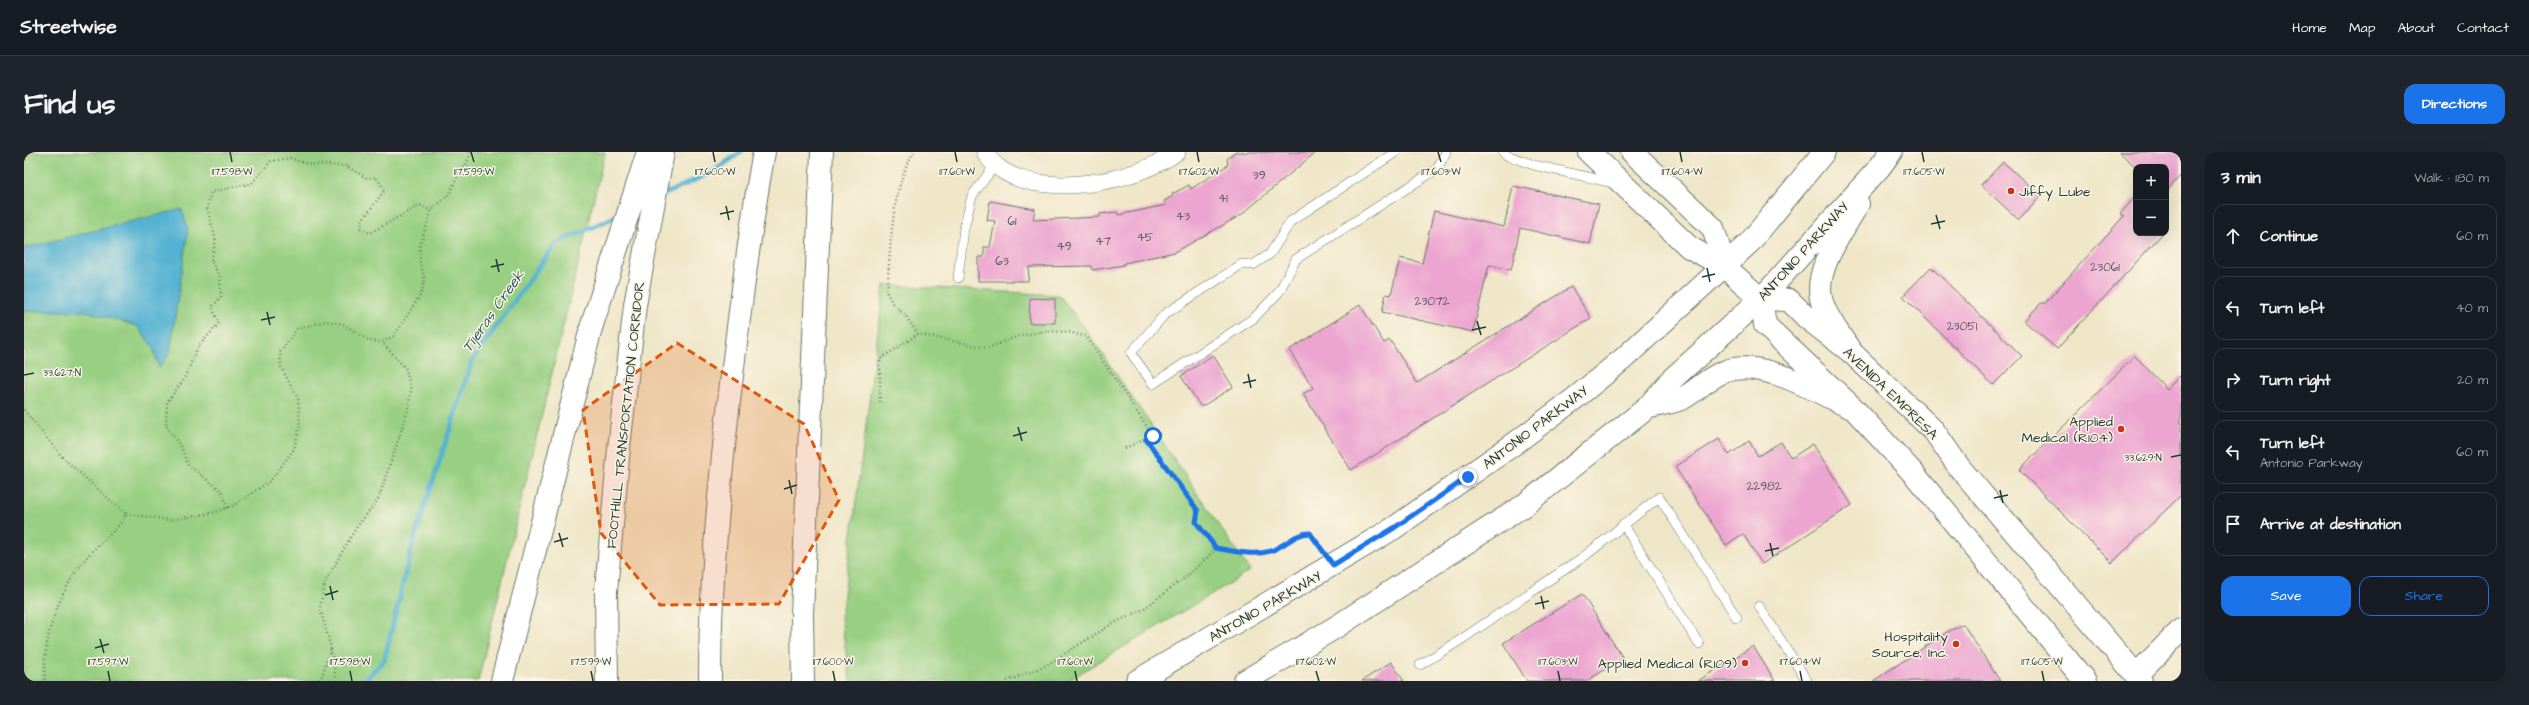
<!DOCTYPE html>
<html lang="en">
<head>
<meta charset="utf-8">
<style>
  body { margin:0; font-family:"Architects Daughter",sans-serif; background:#20242c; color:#f1f3f6 }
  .controls { position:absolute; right:12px; top:12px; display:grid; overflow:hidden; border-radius:8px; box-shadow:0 4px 16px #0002 }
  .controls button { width:36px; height:36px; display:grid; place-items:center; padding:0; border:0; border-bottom:1px solid #363941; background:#171b24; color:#f1f3f6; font:20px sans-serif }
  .stop { position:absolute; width:12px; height:12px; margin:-9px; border:3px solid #1a73e8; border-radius:50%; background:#fff }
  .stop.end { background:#1a73e8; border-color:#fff; box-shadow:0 1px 4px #0008 }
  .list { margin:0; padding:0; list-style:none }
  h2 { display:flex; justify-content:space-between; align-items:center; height:52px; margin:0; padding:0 16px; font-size:17px }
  h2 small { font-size:13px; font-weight:400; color:#9ea1a6 }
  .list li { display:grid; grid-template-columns:26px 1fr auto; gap:12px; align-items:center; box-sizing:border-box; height:64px; margin:0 8px 8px; padding:0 8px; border:1px solid #363941; border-radius:12px }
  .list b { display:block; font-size:15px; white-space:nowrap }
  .list p { margin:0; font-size:13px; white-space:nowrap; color:#9ea1a6 }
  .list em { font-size:13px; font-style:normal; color:#9ea1a6 }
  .actions { display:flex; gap:8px; padding:12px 16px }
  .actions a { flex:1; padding:9px 0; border:1px solid #1a73e8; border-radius:12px; text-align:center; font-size:14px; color:#1a73e8 }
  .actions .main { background:#1a73e8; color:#fff }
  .icon { flex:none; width:22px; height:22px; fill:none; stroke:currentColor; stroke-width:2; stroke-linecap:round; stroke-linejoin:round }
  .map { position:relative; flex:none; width:2157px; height:529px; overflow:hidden; border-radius:12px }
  header { display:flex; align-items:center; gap:24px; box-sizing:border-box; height:56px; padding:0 20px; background:#171b24; border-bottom:1px solid #363941 }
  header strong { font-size:19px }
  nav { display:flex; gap:22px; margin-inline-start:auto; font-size:14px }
  .intro { display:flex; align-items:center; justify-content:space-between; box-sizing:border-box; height:96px; padding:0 24px }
  h1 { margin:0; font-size:28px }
  .button { padding:10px 18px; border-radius:12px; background:#1a73e8; color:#fff; font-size:14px; font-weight:700 }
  main { display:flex; gap:24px; padding:0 24px }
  aside { flex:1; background:#171b24; border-radius:12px; box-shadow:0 4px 16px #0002 }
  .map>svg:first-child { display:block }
</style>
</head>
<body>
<header>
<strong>Streetwise</strong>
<nav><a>Home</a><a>Map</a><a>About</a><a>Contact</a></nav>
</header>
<div class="intro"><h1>Find us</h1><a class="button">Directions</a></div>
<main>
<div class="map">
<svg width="2157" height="529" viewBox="0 0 2157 529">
  <rect width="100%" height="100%" fill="#fcf5e5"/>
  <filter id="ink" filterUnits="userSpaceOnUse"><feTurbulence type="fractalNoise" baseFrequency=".025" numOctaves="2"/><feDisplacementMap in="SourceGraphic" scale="8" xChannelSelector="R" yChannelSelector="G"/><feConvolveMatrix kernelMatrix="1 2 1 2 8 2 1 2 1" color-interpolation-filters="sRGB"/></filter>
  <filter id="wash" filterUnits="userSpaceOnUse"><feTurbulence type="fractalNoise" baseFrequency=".012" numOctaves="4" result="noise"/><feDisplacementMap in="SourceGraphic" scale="16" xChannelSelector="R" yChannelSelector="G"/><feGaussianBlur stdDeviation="0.9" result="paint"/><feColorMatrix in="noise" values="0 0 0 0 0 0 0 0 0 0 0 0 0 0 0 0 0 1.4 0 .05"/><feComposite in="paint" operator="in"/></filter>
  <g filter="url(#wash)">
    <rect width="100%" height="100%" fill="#efe6c8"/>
    <path fill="#98cf82" stroke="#5c865b" d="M0 0H581L454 529H0Z
      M860 133 1035 143 1063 179 1226 419 1043 529H826L817 466Z"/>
    <path fill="#54b2d2" stroke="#3a7883" d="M158 57 164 78 146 200 135 217 129 195 113 174 62 159H0V96Z"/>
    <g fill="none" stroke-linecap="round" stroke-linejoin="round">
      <path stroke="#54b2d2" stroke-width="5" d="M637 44 690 19 717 0
        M339 529 360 509 388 394 448 209 531 92 597 62"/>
    </g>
    <g id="blocks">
      <path fill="#eca4d0" d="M1211 0H1292L1217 63 1151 100 1100 111V113L1068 118 1067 114 1005 115 1004 129H954V105H960V95H966L971 69 963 68 966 49 1011 57 1009 68 1076 65V62L1093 60 1094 63 1142 53 1140 49 1149 44 1148 42 1165 33 1167 37 1204 13 1203 7Z
        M2095 0H2157V23L2142 40V15H2112Z
        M1979 10 2017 44 1995 68 1957 33Z
        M1489 34 1575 52 1566 92 1496 76 1487 118 1465 113 1449 180 1358 160 1362 142 1367 143 1376 106 1398 111 1410 59 1480 75Z
        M2112 44V81H2139L2033 197 2000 169 2018 150 2020 152 2100 64 2096 62Z
        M1907 115 1998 204 1969 233 1879 144Z
        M1547 135 1567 166 1327 318 1279 242 1289 236 1265 198 1336 153 1360 191 1366 188 1393 231Z
        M1006 146 1031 147V171H1005Z
        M1189 203 1209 235 1177 255 1157 224Z
        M2111 204 2143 237 2157 223V343L2088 411 1995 318Z
        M1695 287 1705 303 1725 289 1734 304 1757 290 1767 306 1789 292 1828 353 1738 412 1719 382 1702 393 1651 315Z
        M1558 442 1599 506 1563 529H1503L1479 491Z
        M1939 472 1976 529H1849L1925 479Z
        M1729 494 1751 529H1674Z
        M1367 510 1380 529H1338Z"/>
    </g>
  </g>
  <g filter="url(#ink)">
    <use href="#blocks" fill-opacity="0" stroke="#687868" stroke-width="1"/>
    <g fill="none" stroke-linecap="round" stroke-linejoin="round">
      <defs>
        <path id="service" d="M1372 0 1267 69 1246 102 1229 113 1218 112 1141 162 1107 201 1129 232 1230 166 1255 140 1272 107 1413 17 1422 0
          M1479 0 1482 3 1510 13 1590 31
          M934 126 940 76 948 44 971 13
          M1599 372 1675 492
          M1735 454 1783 529
          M1396 513 1435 489 1562 403 1635 345 1713 466"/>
        <path id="minor" d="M961 0C963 6 970 12 975 16 1018 48 1112 30 1153 0"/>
        <path id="tertiary" d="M1565 0 1665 95 1701 115 1737 147
          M1608 0 1689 76 1701 115"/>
        <path id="secondary" d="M2112 523 2157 478
          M2061 529 1890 322 1830 257 1741 173 1737 147 1765 148 1783 166 1827 200 1910 279 1935 315 2117 529"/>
        <path id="primary" d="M1827 200C1818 185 1805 170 1799 153 1786 121 1819 79 1834 52
          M1623 256C1635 252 1650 251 1661 245 1676 236 1683 226 1702 219 1740 206 1796 242 1830 257
          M1113 529 1370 376 1490 292 1550 247 1599 207 1726 90 1800 0
          M1221 529 1312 475 1499 354 1623 256 1647 228 1737 147 1855 16 1867 0"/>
        <path id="motorway" d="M478 529 567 176 624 0
          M583 529 582 439 595 296 611 153 639 0
          M686 529C686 416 698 303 712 191 720 127 728 63 740 0
          M779 529 778 462 798 0"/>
      </defs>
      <use href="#service" stroke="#687868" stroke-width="10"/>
      <use href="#minor" stroke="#687868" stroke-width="18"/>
      <use href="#tertiary" stroke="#687868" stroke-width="24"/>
      <use href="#secondary" stroke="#687868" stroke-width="24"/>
      <use href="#primary" stroke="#687868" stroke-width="24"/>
      <use href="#motorway" stroke="#687868" stroke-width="24"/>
      <path stroke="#687868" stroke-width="2.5" stroke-dasharray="1 3" stroke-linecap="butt" d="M890 0C866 38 867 97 863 141L868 151 881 163 894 182 963 196 995 184 1022 179 1045 180 1063 185 1129 284 1136 282
        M856 250V207L894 182
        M0 258 39 306 102 362C93 380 76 389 63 405 35 439 18 485 21 529
        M1101 296 1129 284
        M203 356 198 339 164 313 157 295 142 274 143 250 159 229 174 195 195 171 188 155 197 145 196 124 187 109 192 89 183 56 187 40 228 31 247 9 266 6 283 12 322 14 343 26 352 25 361 38 338 68 337 76 346 81 396 53 407 59
        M102 362 146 368 188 361 209 354 246 329 270 297 276 273 274 247 257 215 256 200 273 177 302 169 319 172 346 189 358 190 370 184 397 142 401 127 396 111V94L407 59 426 41 433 25 442 13 447 0
        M1192 397C1208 399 1233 405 1249 398 1262 393 1271 381 1286 381L1299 398
        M291 529 297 526 307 497
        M312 529 307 496 296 456 301 430 332 376 354 348 384 258 387 238 382 217 358 190
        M983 529 1021 514 1088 472 1118 458 1162 425 1192 397 1172 370 1174 359 1122 287"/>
      <use href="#service" stroke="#fff" stroke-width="9"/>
      <use href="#minor" stroke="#fff" stroke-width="17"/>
      <use href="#tertiary" stroke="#fff" stroke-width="22"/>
      <use href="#secondary" stroke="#fff" stroke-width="22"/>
      <use href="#primary" stroke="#fff" stroke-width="22"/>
      <use href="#motorway" stroke="#fff" stroke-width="22"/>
    </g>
  </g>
  <g fill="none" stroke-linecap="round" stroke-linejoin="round" filter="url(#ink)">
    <path stroke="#1a73e8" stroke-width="5" d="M1129 284 1122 287 1174 359 1172 370 1192 396C1208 399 1233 405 1249 398 1262 393 1271 381 1286 381L1309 413 1370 376 1444 325"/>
  </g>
  <path fill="#de580e" fill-opacity="0.2" stroke="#de580e" stroke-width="3" stroke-dasharray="8 5" stroke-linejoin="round" d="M653 191 780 272 815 348 755 452 636 453 577 381 559 258Z"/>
  <path fill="none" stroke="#1f3d34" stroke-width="1.5" d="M206 0 208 10M447 0 450 10M689 0 691 10M931 0 933 10M1173 0 1175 10M1414 0 1417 10M1656 0 1658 10M1898 0 1900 10M702 54 705 68M696 62 710 59M1912 63 1916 77M1907 72 1921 69M472 107 475 120M467 115 480 112M1683 116 1686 130M1678 125 1691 122M243 160 246 173M237 168 251 165M1453 169 1457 183M1448 178 1462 175M1224 222 1227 236M0 223 10 221M1219 231 1232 228M994 275 998 289M989 284 1003 280M2147 305 2157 303M765 328 768 342M760 337 773 333M1976 338 1979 351M1970 346 1984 343M535 381 539 395M530 390 544 386M1746 391 1749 404M1741 399 1755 396M306 434 309 448M301 443 314 439M1517 444 1520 457M1511 452 1525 449M76 487 80 501M71 496 85 492M84 519 86 529M326 519 328 529M567 519 569 529M809 519 811 529M1051 519 1053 529M1292 519 1295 529M1534 519 1536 529M1776 519 1778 529M2018 519 2020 529"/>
  <g fill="#c8321e" stroke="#fcf5e5" stroke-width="1.5">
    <circle cx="1987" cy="39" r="4"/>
    <circle cx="2097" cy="277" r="4"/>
    <circle cx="1932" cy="492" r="4"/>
    <circle cx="1721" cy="511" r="4"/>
  </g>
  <g text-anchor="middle" stroke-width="3" stroke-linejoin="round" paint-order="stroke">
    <g font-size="12" fill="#52575b">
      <text x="1235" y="27">39</text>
      <text x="1199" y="50">41</text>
      <text x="1159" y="68">43</text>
      <text x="988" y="73">61</text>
      <text x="1121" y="89">45</text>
      <text x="1079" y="93">47</text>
      <text x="1040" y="98">49</text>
      <text x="978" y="113">63</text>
      <text x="2081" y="119">23061</text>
      <text x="1408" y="153">23072</text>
      <text x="1938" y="178">23051</text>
      <text x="1740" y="338">22982</text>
    </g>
    <g font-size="14" fill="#1f3d34" stroke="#fcf5e5" text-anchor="end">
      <text x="1995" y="44" text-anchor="start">Jiffy Lube</text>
      <text x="2089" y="274">Applied<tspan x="2089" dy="16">Medical (R104)</tspan></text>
      <text x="1924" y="489">Hospitality<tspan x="1924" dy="16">Source, Inc.</tspan></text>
      <text x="1713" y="516">Applied Medical (R109)</text>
    </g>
    <g font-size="14" fill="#1f3d34" stroke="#fcf5e5">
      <text transform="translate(1779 99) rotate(-48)" y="5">ANTONIO PARKWAY</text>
      <text transform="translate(1867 241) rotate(44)" y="5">AVENIDA EMPRESA</text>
      <text transform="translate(601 263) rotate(-84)" y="5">FOOTHILL TRANSPORTATION CORRIDOR</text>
      <text transform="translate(1511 275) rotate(-37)" y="5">ANTONIO PARKWAY</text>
      <text transform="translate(1241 454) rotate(-30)" y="5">ANTONIO PARKWAY</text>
    </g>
    <g font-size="15" font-style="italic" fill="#2c5a5c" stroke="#fcf5e5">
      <text transform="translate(469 159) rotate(-55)" y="5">Tijeras Creek</text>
    </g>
  </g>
  <g font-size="10" text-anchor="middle" fill="#1f3d34" stroke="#fcf5e5" stroke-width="3" stroke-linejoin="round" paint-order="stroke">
    <text x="208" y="23">117.598°W</text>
    <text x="450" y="23">117.599°W</text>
    <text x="691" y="23">117.600°W</text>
    <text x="933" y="23">117.601°W</text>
    <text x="1175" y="23">117.602°W</text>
    <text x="1417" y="23">117.603°W</text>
    <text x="1658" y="23">117.604°W</text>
    <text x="1900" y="23">117.605°W</text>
    <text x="38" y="224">33.627°N</text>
    <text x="2119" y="309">33.629°N</text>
    <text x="84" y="513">117.597°W</text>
    <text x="326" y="513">117.598°W</text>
    <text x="567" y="513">117.599°W</text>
    <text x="809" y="513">117.600°W</text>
    <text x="1051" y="513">117.601°W</text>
    <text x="1292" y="513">117.602°W</text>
    <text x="1534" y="513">117.603°W</text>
    <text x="1776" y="513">117.604°W</text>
    <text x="2018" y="513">117.605°W</text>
  </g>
</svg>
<div class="controls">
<button>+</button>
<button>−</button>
</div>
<div class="stop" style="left:1129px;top:284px"></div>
<div class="stop end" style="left:1444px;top:325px"></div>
</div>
<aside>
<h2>3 min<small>Walk · 180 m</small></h2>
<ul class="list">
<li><svg class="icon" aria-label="ahead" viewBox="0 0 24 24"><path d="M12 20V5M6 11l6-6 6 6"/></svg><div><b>Continue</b></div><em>60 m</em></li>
<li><svg class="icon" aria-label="left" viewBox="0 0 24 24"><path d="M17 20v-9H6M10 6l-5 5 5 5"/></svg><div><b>Turn left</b></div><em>40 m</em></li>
<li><svg class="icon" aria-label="right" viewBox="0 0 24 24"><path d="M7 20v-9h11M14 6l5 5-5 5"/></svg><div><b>Turn right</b></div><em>20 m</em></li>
<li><svg class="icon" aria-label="left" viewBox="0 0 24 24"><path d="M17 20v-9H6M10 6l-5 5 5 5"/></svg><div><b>Turn left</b><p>Antonio Parkway</p></div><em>60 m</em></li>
<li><svg class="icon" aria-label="arrive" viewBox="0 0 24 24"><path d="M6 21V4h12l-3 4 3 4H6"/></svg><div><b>Arrive at destination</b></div></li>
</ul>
<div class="actions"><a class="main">Save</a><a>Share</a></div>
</aside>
</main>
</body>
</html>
